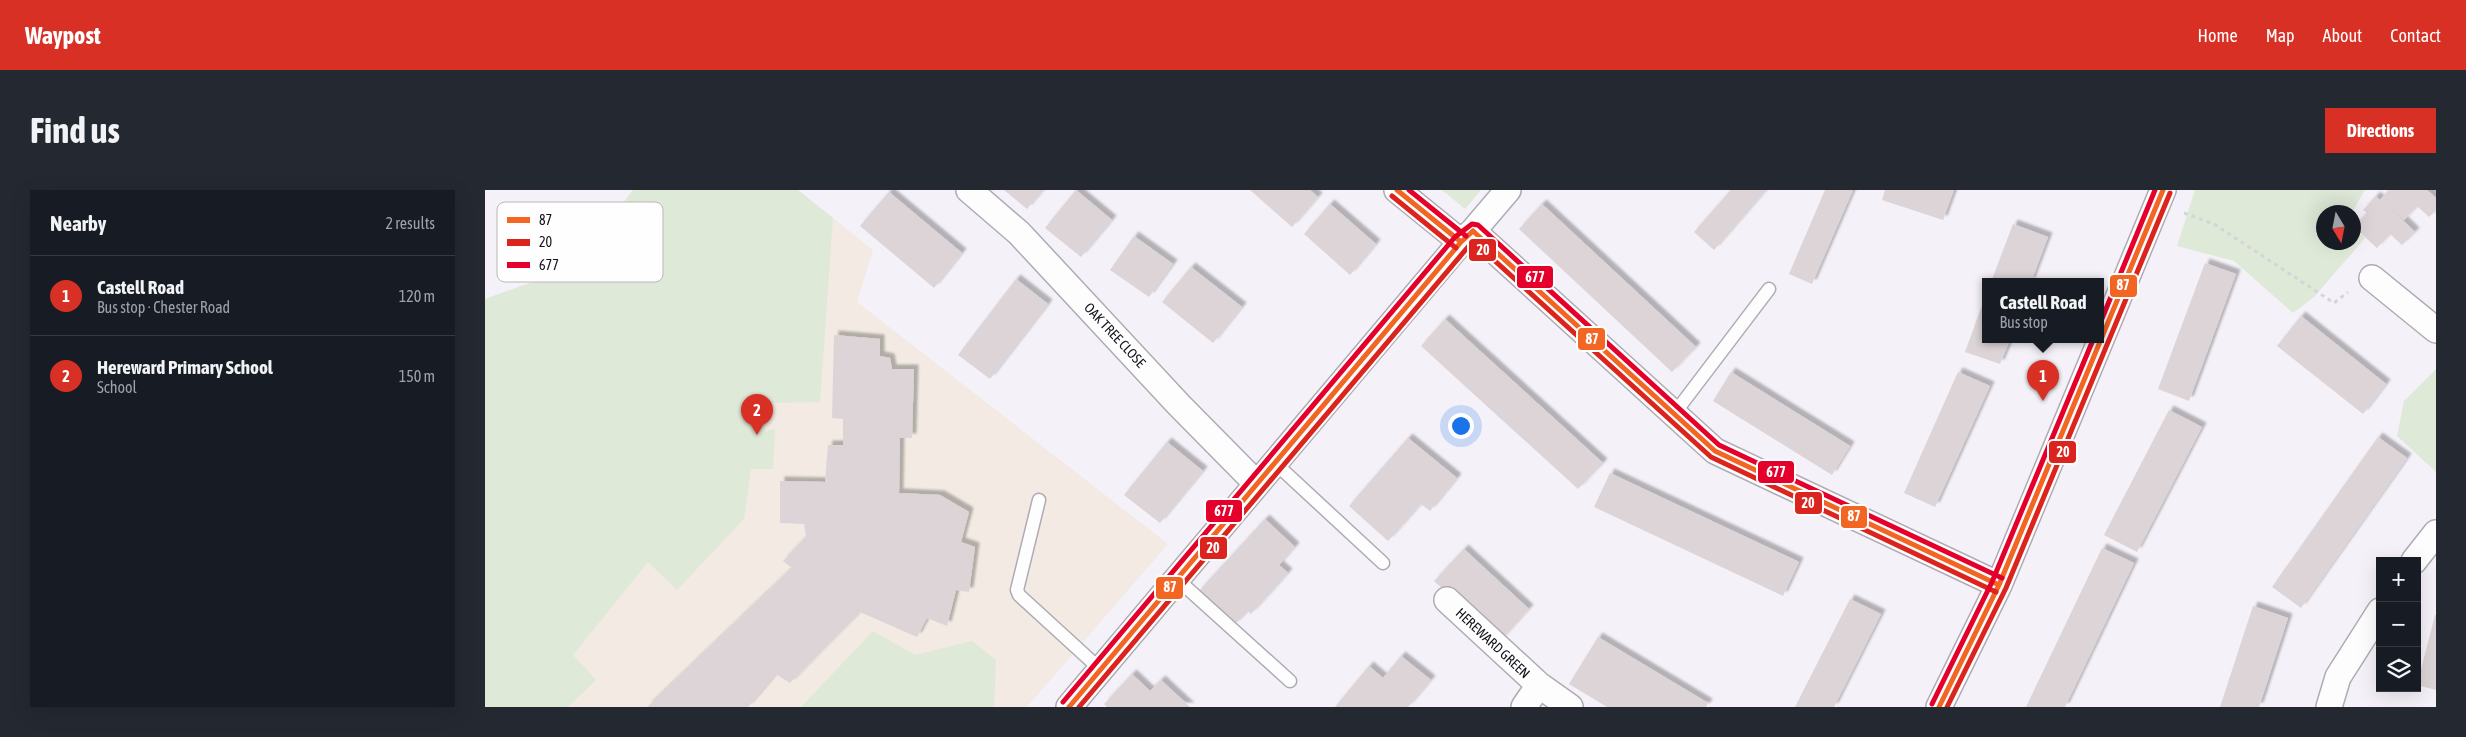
<!DOCTYPE html>
<html lang="en">
<head>
<meta charset="utf-8">
<style>
  body { margin:0; font-family:"Asap Condensed",sans-serif; background:#242831; color:#f1f3f6 }
  .controls { position:absolute; right:15px; bottom:15px; display:grid; overflow:hidden; border-radius:0px; box-shadow:0 5px 20px #0002 }
  .controls button { width:45px; height:45px; display:grid; place-items:center; padding:0; border:0; border-bottom:1px solid #363941; background:#171b24; color:#f1f3f6; font:25px sans-serif }
  .compass { position:absolute; left:1831px; top:15px; width:45px; height:45px; border-radius:50%; background:#171b24; box-shadow:0 5px 20px #0002; rotate:170deg }
  .you { position:absolute; left:975px; top:235px; width:18px; height:18px; margin:-12px; border:4px solid #fff; border-radius:50%; background:#1a73e8; box-shadow:0 0 0 8px #1a73e833 }
  .badge { display:grid; place-items:center; width:32px; height:32px; border-radius:50%; background:#d93025; color:#fff; font-size:16px; font-weight:700 }
  .pin { position:absolute; translate:-50% -41px; filter:drop-shadow(0 1px 2px #0008) }
  .pin::after { content:''; position:absolute; top:26px; width:18px; height:15px; background:inherit; clip-path:polygon(0 0,100% 0,50% 100%) }
  .popup { position:absolute; left:1497px; top:88px; width:122px; height:65px; box-sizing:border-box; display:grid; place-content:center; border-radius:0px; background:#171b24; filter:drop-shadow(0 1px 4px #0005); font-size:16px; white-space:nowrap; color:#9ea1a6 }
  .popup b { font-size:19px; color:#f1f3f6 }
  .popup::after { content:''; position:absolute; left:50%; top:100%; margin-left:-10px; border:10px solid transparent; border-top-color:#171b24 }
  .list { margin:0; padding:0; list-style:none }
  h2 { display:flex; justify-content:space-between; align-items:center; height:65px; margin:0; padding:0 20px; font-size:21px }
  h2 small { font-size:16px; font-weight:400; color:#9ea1a6 }
  .list li { display:grid; grid-template-columns:32px 1fr auto; gap:15px; align-items:center; box-sizing:border-box; height:80px; padding:0 20px; border-top:1px solid #363941 }
  .list b { display:block; font-size:19px; white-space:nowrap }
  .list p { margin:0; font-size:16px; white-space:nowrap; color:#9ea1a6 }
  .list em { font-size:16px; font-style:normal; color:#9ea1a6 }
  .icon { flex:none; width:28px; height:28px; fill:none; stroke:currentColor; stroke-width:2; stroke-linecap:round; stroke-linejoin:round }
  .map { position:relative; flex:none; width:1951px; height:517px; overflow:hidden; border-radius:0px }
  header { display:flex; align-items:center; gap:30px; box-sizing:border-box; height:70px; padding:0 25px; background:#d93025; color:#fff }
  header strong { font-size:24px }
  nav { display:flex; gap:28px; margin-inline-start:auto; font-size:18px }
  .intro { display:flex; align-items:center; justify-content:space-between; box-sizing:border-box; height:120px; padding:0 30px }
  h1 { margin:0; font-size:35px }
  .button { padding:12px 22px; border-radius:0px; background:#d93025; color:#fff; font-size:18px; font-weight:700 }
  main { display:flex; gap:30px; padding:0 30px }
  aside { flex:1; background:#171b24; border-radius:0px; box-shadow:0 5px 20px #0002 }
  .map>svg:first-child { display:block }
</style>
</head>
<body>
<header>
<strong>Waypost</strong>
<nav><a>Home</a><a>Map</a><a>About</a><a>Contact</a></nav>
</header>
<div class="intro"><h1>Find us</h1><a class="button">Directions</a></div>
<main>
<aside>
<h2>Nearby<small>2 results</small></h2>
<ul class="list">
<li><span class="badge">1</span><div><b>Castell Road</b><p>Bus stop · Chester Road</p></div><em>120 m</em></li>
<li><span class="badge">2</span><div><b>Hereward Primary School</b><p>School</p></div><em>150 m</em></li>
</ul>
</aside>
<div class="map">
<svg width="1951" height="517" viewBox="0 0 1951 517">
  <defs>
    <filter id="shadow"><feDropShadow dx="4.5" dy="-4.5" stdDeviation="1" flood-color="#0004"/></filter>
  </defs>
  <rect width="100%" height="100%" fill="#f4f1f8"/>
  <path fill="#f2eae3" d="M148 0H313L388 60 372 112 683 354 542 517H0V109L90 77Z"/>
  <path fill="#dfe9d8" d="M148 0H313L348 28 335 212 281 213 280 241 290 239 288 279H266L259 329 192 400 163 372 88 465 111 490 83 517H0V109L90 77Z
    M957 0H996L980 19Z
    M1710 0H1880L1867 22H1838V52H1868L1869 38 1880 48 1829 107 1808 123 1749 71 1692 56Z
    M1951 179V282L1912 246 1919 211Z
    M388 441 430 465 487 451 511 470 509 517H316Z"/>
  <path fill="#dcd4d6" filter="url(#shadow)" d="M519 0H558L542 19Z
    M591 0 627 30 596 67 560 38Z
    M765 0H825L833 7 807 37Z
    M1246 0H1281L1229 60 1209 42Z
    M1340 0H1368L1327 94 1304 84Z
    M1400 0H1469L1458 30 1397 10Z
    M1904 0H1942L1951 8V20L1944 27 1932 16 1919 30 1904 17 1930 42 1917 55 1905 44 1892 58 1869 37 1882 23 1878 20 1891 6 1895 10Z
    M404 2 477 63 449 98 375 36Z
    M845 14 891 54 865 85 819 44Z
    M1057 14 1211 157 1187 182 1034 39Z
    M1528 34 1563 47 1546 92H1506Z
    M649 46 688 74 664 107 625 80Z
    M1720 73 1751 84 1704 211 1673 199Z
    M706 77 757 117 728 153 677 112Z
    M531 89 563 114 505 189 473 165Z
    M1500 107V150H1525L1515 174 1480 162Z
    M1816 126 1901 194 1878 224 1792 156Z
    M960 129 1118 273 1093 299 936 156Z
    M349 145 395 149V166L405 168 407 179H429L427 248H415L414 303 455 305 484 322 476 352 490 357 484 402 471 400 462 436 442 428 432 447 375 422 305 493 291 484 263 517H162L307 378 298 371 321 347 319 334 295 333V291L340 292 343 255H358V229L347 228Z
    M1246 182 1365 256 1347 285 1228 211Z
    M1473 182 1505 196 1450 317 1419 303Z
    M1684 220 1717 237 1652 362 1619 345Z
    M1893 247 1922 268 1816 418 1787 397Z
    M923 248 972 288 945 321 936 314 903 351 864 316Z
    M682 252 718 281 675 333 639 305Z
    M1125 283 1314 372 1298 406 1109 317Z
    M780 329 810 357 794 375 803 383 766 424 763 421 749 435 713 402Z
    M1617 358 1649 373 1580 517H1541Z
    M979 359 1044 419 1015 451 949 391Z
    M1365 409 1396 424 1349 517H1310Z
    M1768 416 1803 428 1774 517H1735Z
    M1950 425H1951V500L1932 495Z
    M1113 447 1223 513 1221 517H1122L1084 494Z
    M916 466 946 490 923 517H850L884 476 898 488Z
    M647 484 665 501 676 490 705 517H622L619 514Z"/>
  <g fill="none" stroke-linecap="round" stroke-linejoin="round">
    <defs>
      <path id="service" d="M1189 224 1284 99
        M790 273 898 373
        M554 310 532 400 534 405 616 480
        M692 389 805 491"/>
      <path id="minor" d="M484 0 534 43 694 215 772 294
        M912 0 976 52
        M988 41 1230 261 1514 395
        M1887 88 1951 140
        M1929 371 1951 343
        M962 410 1054 495 1085 517
        M584 517 976 52 988 41 1023 0
        M1039 517 1054 495
        M1454 517 1514 395 1678 0
        M1844 517 1853 487 1895 421"/>
    </defs>
    <use href="#service" stroke="#afabb4" stroke-width="15"/>
    <use href="#minor" stroke="#afabb4" stroke-width="28"/>
    <path stroke="#d5d5d7" stroke-width="3" stroke-dasharray="4 4" stroke-linecap="butt" d="M1699 23 1729 34 1849 113 1863 102"/>
    <use href="#service" stroke="#fdfdfe" stroke-width="12"/>
    <use href="#minor" stroke="#fdfdfe" stroke-width="25"/>
    <defs>
      <path id="bus-1" d="M912 0 976 52
        M988 41 1230 261 1514 395
        M584 517 976 52 988 41
        M1454 517 1514 395 1678 0"/>
      <path id="bus-2" d="M907 6 971 58
        M594 517 988 51 1226 267 1511 402
        M1462 517 1521 398 1685 3"/>
      <path id="bus-3" d="M924 0 981 46
        M1616 131 1670 0
        M578 512 970 47 987 34 993 35 1234 255 1517 388
        M1447 514 1507 392 1608 150"/>
    </defs>
    <use href="#bus-1" stroke="#fefefe" stroke-width="9"/>
    <use href="#bus-2" stroke="#fefefe" stroke-width="9"/>
    <use href="#bus-3" stroke="#fefefe" stroke-width="9"/>
    <use href="#bus-1" stroke="#f26522" stroke-width="5"/>
    <use href="#bus-2" stroke="#dc241f" stroke-width="5"/>
    <use href="#bus-3" stroke="#e4002b" stroke-width="5"/>
  </g>
  <g text-anchor="middle" stroke-width="4" stroke-linejoin="round" paint-order="stroke">
    <g font-size="14" fill="#15111c" stroke="#fefefe">
      <text transform="translate(630 145) rotate(47)" y="5">OAK TREE CLOSE</text>
      <text transform="translate(1008 453) rotate(43)" y="5">HEREWARD GREEN</text>
    </g>
  </g>
  <rect x="12" y="12" width="166" height="80" rx="8" fill="#fefefe" stroke="#b8b7ba" stroke-width="1"/>
  <rect x="22" y="27" width="23" height="6" fill="#f26522"/>
  <rect x="22" y="49" width="23" height="7" fill="#dc241f"/>
  <rect x="22" y="72" width="23" height="6" fill="#e4002b"/>
  <g font-size="14" fill="#15111c">
    <text x="54" y="35">87</text>
    <text x="54" y="57">20</text>
    <text x="54" y="80">677</text>
  </g>
  <g stroke="#fefefe" stroke-width="2">
    <rect x="983" y="48" width="29" height="24" rx="5" fill="#dc241f"/>
    <rect x="1031" y="75" width="38" height="24" rx="5" fill="#e4002b"/>
    <rect x="1624" y="84" width="29" height="24" rx="5" fill="#f26522"/>
    <rect x="1092" y="137" width="29" height="24" rx="5" fill="#f26522"/>
    <rect x="1563" y="250" width="29" height="24" rx="5" fill="#dc241f"/>
    <rect x="1272" y="270" width="38" height="24" rx="5" fill="#e4002b"/>
    <rect x="1309" y="301" width="29" height="24" rx="5" fill="#dc241f"/>
    <rect x="720" y="309" width="38" height="24" rx="5" fill="#e4002b"/>
    <rect x="1355" y="315" width="28" height="24" rx="5" fill="#f26522"/>
    <rect x="714" y="346" width="29" height="24" rx="5" fill="#dc241f"/>
    <rect x="670" y="386" width="29" height="24" rx="5" fill="#f26522"/>
  </g>
  <g font-size="14" text-anchor="middle" font-weight="bold" fill="#fff">
    <text x="998" y="65">20</text>
    <text x="1050" y="92">677</text>
    <text x="1638" y="100">87</text>
    <text x="1107" y="154">87</text>
    <text x="1578" y="267">20</text>
    <text x="1291" y="287">677</text>
    <text x="1323" y="318">20</text>
    <text x="739" y="326">677</text>
    <text x="1369" y="331">87</text>
    <text x="728" y="363">20</text>
    <text x="685" y="402">87</text>
  </g>
</svg>
<div class="controls">
<button>+</button>
<button>−</button>
<button><svg class="icon" aria-label="layers" viewBox="0 0 24 24"><path d="M12 4l9 5-9 5-9-5zM3 14l9 5 9-5"/></svg></button>
</div>
<svg class="compass" viewBox="-18 -18 36 36"><path d="M0-13l5 13h-10z" fill="#e53935"/><path d="M0 13l5-13h-10z" fill="#9ea1a6"/></svg>
<div class="you"></div>
<div class="pin badge" style="left:1558px;top:211px">1</div>
<div class="popup"><b>Castell Road</b>Bus stop</div>
<div class="pin badge" style="left:272px;top:245px">2</div>
</div>
</main>
</body>
</html>
